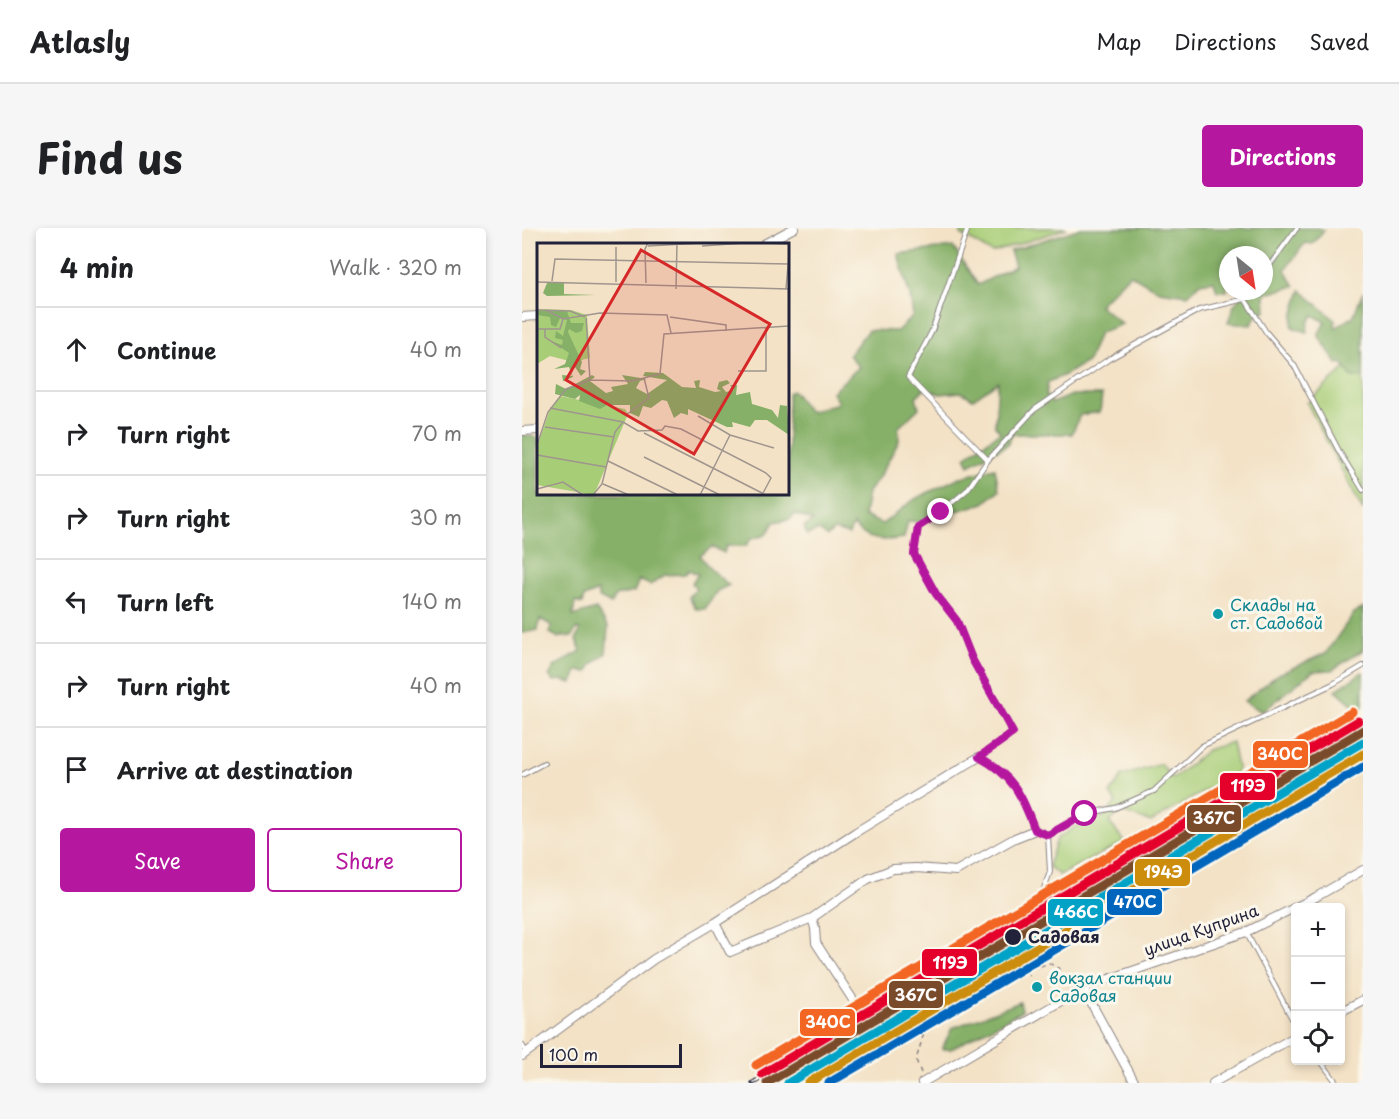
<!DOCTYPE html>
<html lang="en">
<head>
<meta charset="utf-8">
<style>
  body { margin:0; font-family:"Playpen Sans",sans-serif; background:#f6f6f6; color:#202124 }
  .controls { position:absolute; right:18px; bottom:18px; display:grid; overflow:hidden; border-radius:6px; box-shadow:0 3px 9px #0003 }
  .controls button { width:54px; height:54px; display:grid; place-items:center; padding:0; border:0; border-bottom:2px solid #e0e0e0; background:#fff; color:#202124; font:30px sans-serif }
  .compass { position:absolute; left:697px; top:18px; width:54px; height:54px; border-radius:50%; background:#fff; box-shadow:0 3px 9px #0003; rotate:150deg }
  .scale { position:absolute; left:18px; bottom:15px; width:142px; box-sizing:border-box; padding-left:6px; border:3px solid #22223b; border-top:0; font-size:16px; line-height:21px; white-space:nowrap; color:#22223b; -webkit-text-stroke:4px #fbf7ec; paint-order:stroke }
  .stop { position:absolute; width:18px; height:18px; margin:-14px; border:4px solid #b5179e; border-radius:50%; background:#fff }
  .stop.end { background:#b5179e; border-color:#fff; box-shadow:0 2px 6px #0008 }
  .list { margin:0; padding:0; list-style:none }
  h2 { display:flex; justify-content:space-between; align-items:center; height:78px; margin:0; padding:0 24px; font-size:26px }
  h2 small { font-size:20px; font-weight:400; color:#757577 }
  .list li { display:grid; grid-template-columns:39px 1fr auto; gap:18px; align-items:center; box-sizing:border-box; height:84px; padding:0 24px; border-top:2px solid #e0e0e0 }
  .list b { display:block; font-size:22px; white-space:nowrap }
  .list em { font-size:20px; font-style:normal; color:#757577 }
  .actions { display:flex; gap:12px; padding:18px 24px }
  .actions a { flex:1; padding:14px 0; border:2px solid #b5179e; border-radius:6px; text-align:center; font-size:21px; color:#b5179e }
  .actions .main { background:#b5179e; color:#fff }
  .icon { flex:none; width:33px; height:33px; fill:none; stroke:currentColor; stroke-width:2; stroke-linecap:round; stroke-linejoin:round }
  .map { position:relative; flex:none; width:841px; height:855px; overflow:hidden; border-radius:6px }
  header { display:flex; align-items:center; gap:36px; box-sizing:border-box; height:84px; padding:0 30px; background:#fff; border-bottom:2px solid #e0e0e0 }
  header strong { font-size:28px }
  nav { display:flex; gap:33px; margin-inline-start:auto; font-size:21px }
  .intro { display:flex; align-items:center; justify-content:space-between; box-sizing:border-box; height:144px; padding:0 36px }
  h1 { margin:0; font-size:42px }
  .button { padding:15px 27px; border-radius:6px; background:#b5179e; color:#fff; font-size:21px; font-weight:700 }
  main { display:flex; gap:36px; padding:0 36px }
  aside { flex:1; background:#fff; border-radius:6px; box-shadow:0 3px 9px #0003 }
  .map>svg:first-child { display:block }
</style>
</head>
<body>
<header>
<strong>Atlasly</strong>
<nav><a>Map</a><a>Directions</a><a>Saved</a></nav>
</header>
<div class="intro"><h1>Find us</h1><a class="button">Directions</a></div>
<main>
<aside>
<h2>4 min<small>Walk · 320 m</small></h2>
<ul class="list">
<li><svg class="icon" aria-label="ahead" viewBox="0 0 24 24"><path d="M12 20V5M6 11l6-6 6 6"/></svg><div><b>Continue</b></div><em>40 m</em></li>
<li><svg class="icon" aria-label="right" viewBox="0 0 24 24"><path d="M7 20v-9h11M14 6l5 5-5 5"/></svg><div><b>Turn right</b></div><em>70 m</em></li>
<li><svg class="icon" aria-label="right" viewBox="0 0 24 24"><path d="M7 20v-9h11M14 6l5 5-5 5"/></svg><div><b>Turn right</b></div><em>30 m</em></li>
<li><svg class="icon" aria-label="left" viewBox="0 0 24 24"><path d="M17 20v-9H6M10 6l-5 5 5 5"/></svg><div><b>Turn left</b></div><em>140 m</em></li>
<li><svg class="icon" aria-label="right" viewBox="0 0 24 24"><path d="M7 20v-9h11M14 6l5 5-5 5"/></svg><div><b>Turn right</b></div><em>40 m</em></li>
<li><svg class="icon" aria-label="arrive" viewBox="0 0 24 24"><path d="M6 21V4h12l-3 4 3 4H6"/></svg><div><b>Arrive at destination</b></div></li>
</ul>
<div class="actions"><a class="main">Save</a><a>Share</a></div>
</aside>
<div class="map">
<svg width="841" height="855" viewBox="0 0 841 855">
  <rect width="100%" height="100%" fill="#fbf7ec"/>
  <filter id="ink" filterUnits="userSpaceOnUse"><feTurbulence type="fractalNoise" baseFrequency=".0167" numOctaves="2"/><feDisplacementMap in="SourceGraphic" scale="12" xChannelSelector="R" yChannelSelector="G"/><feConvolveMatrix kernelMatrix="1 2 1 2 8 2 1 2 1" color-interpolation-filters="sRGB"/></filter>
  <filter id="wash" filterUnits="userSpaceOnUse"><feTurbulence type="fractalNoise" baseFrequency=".008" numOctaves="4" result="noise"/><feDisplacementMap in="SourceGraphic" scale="24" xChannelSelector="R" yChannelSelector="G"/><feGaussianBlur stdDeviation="1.35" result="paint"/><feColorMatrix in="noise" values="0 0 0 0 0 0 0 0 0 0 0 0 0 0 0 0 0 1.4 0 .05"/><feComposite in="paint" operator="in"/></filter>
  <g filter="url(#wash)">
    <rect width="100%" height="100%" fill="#f3e2c6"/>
    <path fill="#a8cd77" stroke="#657859" stroke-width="1.5" d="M440 0H545L470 25 439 6Z
      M841 124V283L785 175Z
      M710 514 716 544 629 594 599 584 587 594 603 614 537 647 526 638 535 611 556 597 583 588 594 574 588 566 600 548 639 536 651 551 685 522Z"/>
    <path fill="#86b068" stroke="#546952" stroke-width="1.5" d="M559 0H796L802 2 791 16 783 15 763 42 773 58 743 66 744 83 736 85 729 97 706 95 712 77 723 63H742V27H706L705 63H695L692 53 678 55 666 67 637 63 608 46 577 77 600 96 577 105 566 133 543 147 526 154 524 167 530 175 550 167H580L578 184 558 187 550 206H491L485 217 447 237 443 229 478 204 473 197 476 154 451 171 439 164 418 166 403 160 394 169 397 180 376 200 377 213 356 251 346 264 342 288 360 296 393 271 436 250 473 240 477 262 462 275 428 285 416 277 401 294 386 293 382 310C361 313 347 315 331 297L327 306 312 302 305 308 297 302 285 307 282 299 291 293 273 286 268 291 252 294 245 306 230 310 224 318H204L202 325 190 319 178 328 189 342 207 357 195 363 183 381H174L167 369 174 360 170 355 176 346 167 342 163 346 143 347 128 357 117 352 112 364 93 368 89 376 76 369V363L62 369 60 376 53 374 51 388 74 381 86 399 84 425 69 437 66 444 55 443 50 455 39 452 32 453 27 448 33 438 59 423 54 412 58 402 54 401 50 409 40 408 37 410 28 405 29 397 18 391 16 402 0 405V206L16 210V266H266V165L271 163 287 184 316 175 310 164 337 139 327 127 346 102 375 103 391 88 388 68 376 26 431 19 456 57 493 38 488 23Z
      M779 62 813 92V100L831 89 841 64V149H830L820 135 815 136 796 107 803 94 791 87 786 95 785 104 770 99 771 88Z
      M841 380V422L810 442 791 443 740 484 722 473 757 446 804 425 832 385Z
      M841 444V478L837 482 814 462Z
      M498 774 500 783 429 821H420L430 800Z"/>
  </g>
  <g filter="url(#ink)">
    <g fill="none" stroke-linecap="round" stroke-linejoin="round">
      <defs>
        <path id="lane" d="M446 0 410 103 386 149 466 232
          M742 45 775 0
          M729 63 723 71 677 82 587 131 512 182 466 232 445 262 419 284 396 299 392 326 414 366 435 393 450 431 491 505 457 529C492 548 499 566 513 602L526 607 563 586 593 580 632 563 680 518 811 456 841 438
          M723 71 744 104 772 137 818 225 841 262
          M0 547 22 535
          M521 663 528 644 526 607
          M724 704 774 798
          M0 817 4 824
          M798 832 815 855"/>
        <path id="street" d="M242 16 272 0
          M0 89 16 88
          M0 203 16 202
          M290 690 293 700 294 715 333 775
          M193 695 208 724 290 690 346 651 371 641 394 640 434 643 493 610 513 602
          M561 760 613 855
          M818 784 841 772
          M0 828 132 731 193 695 334 604 457 529
          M400 855 561 760 724 704 794 669 841 642
          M691 855 774 808"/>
      </defs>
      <use href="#lane" stroke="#8a8280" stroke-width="6"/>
      <use href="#street" stroke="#8a8280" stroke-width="10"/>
      <path stroke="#8a8280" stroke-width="1.5" stroke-dasharray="4.5 4.5" stroke-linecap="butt" d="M496 729 508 749
        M399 845 394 832 404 798 434 774 462 766 504 743 527 735 538 741 548 757"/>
      <use href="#lane" stroke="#fff" stroke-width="4"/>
      <use href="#street" stroke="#fff" stroke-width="8"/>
      <defs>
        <path id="rail" d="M231 855 841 494"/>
      </defs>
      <use href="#rail" stroke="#22223b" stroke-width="5"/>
      <use href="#rail" stroke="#fbf7ec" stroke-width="3" stroke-dasharray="9" stroke-linecap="butt"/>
      <defs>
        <path id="rail-1" d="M245 855 841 502"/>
        <path id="rail-2" d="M266 855 841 514"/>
        <path id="rail-3" d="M240 846 836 493"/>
        <path id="rail-4" d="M286 855 841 526"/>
        <path id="rail-5" d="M234 837 830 484"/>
        <path id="rail-6" d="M307 855 841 539"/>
      </defs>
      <use href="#rail-1" stroke="#fbf7ec" stroke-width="14"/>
      <use href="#rail-2" stroke="#fbf7ec" stroke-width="14"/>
      <use href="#rail-3" stroke="#fbf7ec" stroke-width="14"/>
      <use href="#rail-4" stroke="#fbf7ec" stroke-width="14"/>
      <use href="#rail-5" stroke="#fbf7ec" stroke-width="14"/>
      <use href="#rail-6" stroke="#fbf7ec" stroke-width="14"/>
      <use href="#rail-1" stroke="#7a4b2a" stroke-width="9"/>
      <use href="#rail-2" stroke="#02a2c7" stroke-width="9"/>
      <use href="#rail-3" stroke="#e4002b" stroke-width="9"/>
      <use href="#rail-4" stroke="#cc8c0c" stroke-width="9"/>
      <use href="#rail-5" stroke="#f26522" stroke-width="9"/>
      <use href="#rail-6" stroke="#0065bd" stroke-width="9"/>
    </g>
  </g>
  <g fill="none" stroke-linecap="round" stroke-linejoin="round" filter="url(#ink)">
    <path stroke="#b5179e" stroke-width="8" d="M419 284 396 299 392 326 414 366 435 393 450 431 491 505 457 529C492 548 499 566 513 602L526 607 563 586"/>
  </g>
  <g fill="#0f9aa8" stroke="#fbf7ec" stroke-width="2">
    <circle cx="696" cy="386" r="6"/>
    <circle cx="515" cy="759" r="6"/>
  </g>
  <circle fill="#22223b" stroke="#fbf7ec" stroke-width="2" cx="491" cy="709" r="9"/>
  <g text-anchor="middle" stroke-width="6" stroke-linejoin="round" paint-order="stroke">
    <g font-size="16" fill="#0d838f" stroke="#fbf7ec" text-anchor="start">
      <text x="708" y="383">Склады на<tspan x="708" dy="18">ст. Садовой</tspan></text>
      <text x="527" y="756">вокзал станции<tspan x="527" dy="18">Садовая</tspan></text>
    </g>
    <g font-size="16" fill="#22223b" stroke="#fbf7ec">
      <text transform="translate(679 702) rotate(-20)" y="6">улица Куприна</text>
    </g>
    <g font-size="16" font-weight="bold" fill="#22223b" stroke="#fbf7ec" text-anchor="start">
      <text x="506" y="715">Садовая</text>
    </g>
  </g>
  <g transform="translate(15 15)">
    <rect width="252" height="252" fill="#f3e2c6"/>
    <path d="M0 66 34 67 50 72 53 115 36 119 13 113 0 121ZM23 153 88 166 91 171 57 252 0 242V204L12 169Z" fill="#a8cd77"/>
    <path d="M10 40H27V51L59 52 10 53 6 50ZM0 68H30L34 80H47L45 88 39 90 32 86 31 89 45 119 43 126 49 128 44 133 38 124 34 128 36 134 26 138 25 132 35 133 32 124 17 126 28 121 32 110 14 98 25 102 26 97 18 95 19 88 26 93 30 77 23 75 19 84 14 82 13 74 0 72ZM108 129 126 130 145 144 159 145 157 138 163 137 162 144 178 149 184 148 180 146 182 139 190 137 193 140 185 144 189 149 197 147 193 142H200L199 152 213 149 215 161 235 167 241 175 243 162 250 163 252 192 230 177H218L213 184 195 179 196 184H190L151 166V172L144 170 137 175 130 158 125 157 114 165 106 163 102 174 93 170V162H70L63 166 42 158 43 152 38 156 18 151 19 141 29 146 55 132 58 134 53 138 69 150 76 148 74 144 91 141 85 132 110 136 103 138 99 145 110 151 130 137 106 133Z" fill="#86b068"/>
    <path fill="none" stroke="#9f958e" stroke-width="1.5" d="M222 0 252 1M111 3 164 0M165 3 207 0M79 4V39M15 38 18 16 252 21M0 39 252 46M109 40 108 6 111 0M139 46 140 0M249 46 252 11M0 67 33 68 48 74M9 67 26 76 63 70 130 72 134 90M133 74 189 82V88M49 75 53 137M0 86H23L26 76M8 86V94L24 105M201 128H229V85M13 165 86 179 101 188 125 187 128 183 144 186 229 230 234 235 225 252M89 172 112 155 107 135M161 173 193 192 237 205M8 184 77 194M107 190 225 250M0 202 11 169 29 146 53 137 95 138 123 131 127 91 252 83M0 212 69 224M107 214 183 252M71 218 141 252M66 241 92 252M0 246 26 239 46 252M56 252 65 241 78 189 86 179M163 252 193 192"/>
    <path fill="#d62828" fill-opacity="0.15" stroke="#d62828" stroke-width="3" d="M104 7 233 81 157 211 29 137Z"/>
    <rect width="252" height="252" fill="none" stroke="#22223b" stroke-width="3"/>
  </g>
  <g stroke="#fbf7ec" stroke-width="2">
    <rect x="730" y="512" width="57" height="29" rx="6" fill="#f26522"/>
    <rect x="697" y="544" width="57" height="29" rx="6" fill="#e4002b"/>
    <rect x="664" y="576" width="56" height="29" rx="6" fill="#7a4b2a"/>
    <rect x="612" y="630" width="57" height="29" rx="6" fill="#cc8c0c"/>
    <rect x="584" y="660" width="57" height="28" rx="6" fill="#0065bd"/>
    <rect x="525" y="670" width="57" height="29" rx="6" fill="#02a2c7"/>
    <rect x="399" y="720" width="57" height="29" rx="6" fill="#e4002b"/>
    <rect x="366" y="752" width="56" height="29" rx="6" fill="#7a4b2a"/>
    <rect x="277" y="780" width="57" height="29" rx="6" fill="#f26522"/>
  </g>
  <g font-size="16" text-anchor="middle" font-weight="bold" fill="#fff">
    <text x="758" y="532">340С</text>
    <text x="726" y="564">119Э</text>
    <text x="692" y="596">367С</text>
    <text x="641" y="650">194Э</text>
    <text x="613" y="680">470С</text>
    <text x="554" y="690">466С</text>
    <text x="428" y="741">119Э</text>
    <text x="394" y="773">367С</text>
    <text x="306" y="800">340С</text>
  </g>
</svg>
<div class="controls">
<button>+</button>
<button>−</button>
<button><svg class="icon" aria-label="locate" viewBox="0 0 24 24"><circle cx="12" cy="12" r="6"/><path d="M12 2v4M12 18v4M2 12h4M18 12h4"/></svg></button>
</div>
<svg class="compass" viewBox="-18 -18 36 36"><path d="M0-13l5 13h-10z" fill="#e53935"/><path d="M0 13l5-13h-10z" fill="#757577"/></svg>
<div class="scale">100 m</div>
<div class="stop" style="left:563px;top:586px"></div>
<div class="stop end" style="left:419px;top:284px"></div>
</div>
</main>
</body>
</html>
